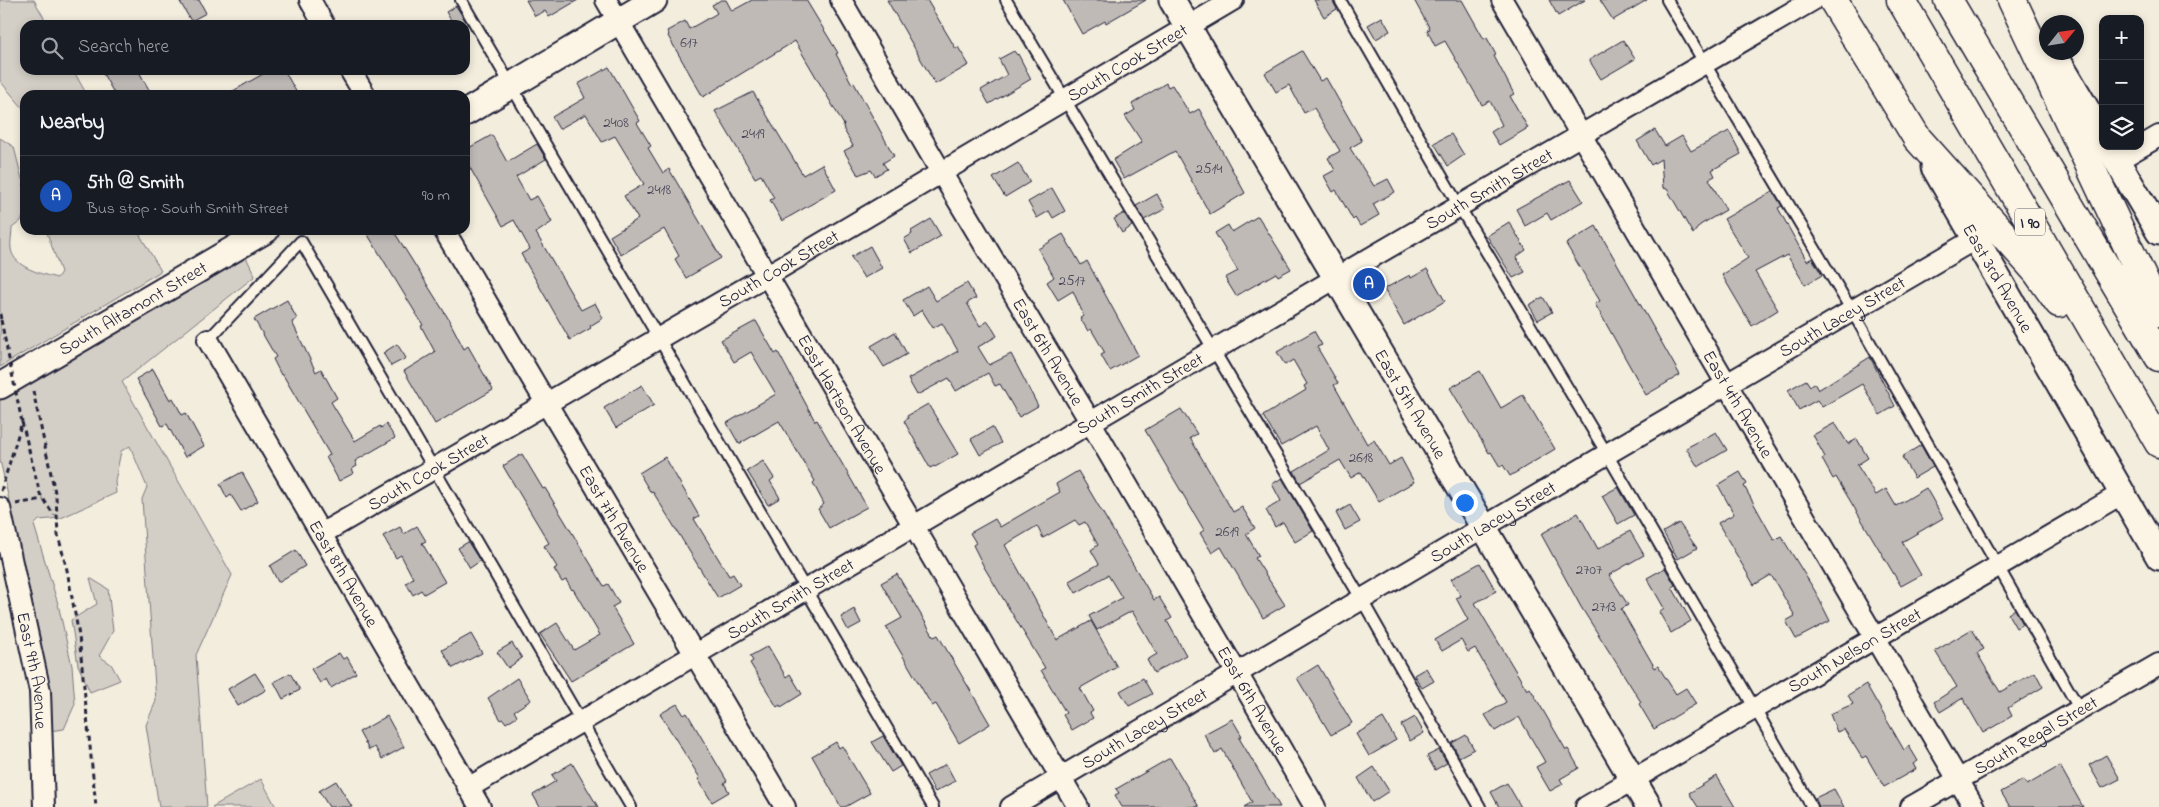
<!DOCTYPE html>
<html lang="en">
<head>
<meta charset="utf-8">
<style>
  body { margin:0; font-family:"Indie Flower",sans-serif; background:#242831; color:#f1f3f6 }
  .controls { position:absolute; right:15px; top:15px; display:grid; overflow:hidden; border-radius:10px; box-shadow:0 2px 8px #0003 }
  .controls button { width:45px; height:45px; display:grid; place-items:center; padding:0; border:0; border-bottom:1px solid #363941; background:#171b24; color:#f1f3f6; font:25px sans-serif }
  .compass { position:absolute; left:2039px; top:15px; width:45px; height:45px; border-radius:50%; background:#171b24; box-shadow:0 2px 8px #0003; rotate:60deg }
  .you { position:absolute; left:1464px; top:502px; width:18px; height:18px; margin:-12px; border:4px solid #fff; border-radius:50%; background:#1a73e8; box-shadow:0 0 0 8px #1a73e833 }
  .badge { display:grid; place-items:center; width:32px; height:32px; border-radius:50%; background:#0b8043; color:#fff; font-size:16px; font-weight:700 }
  .pin { position:absolute; translate:-50% -50%; border:2px solid #fff; box-shadow:0 1px 5px #0006 }
  .list { margin:0; padding:0; list-style:none }
  h2 { display:flex; justify-content:space-between; align-items:center; height:65px; margin:0; padding:0 20px; font-size:21px }
  h2 small { font-size:16px; font-weight:400; color:#9ea1a6 }
  .list li { display:grid; grid-template-columns:32px 1fr auto; gap:15px; align-items:center; box-sizing:border-box; height:80px; padding:0 20px; border-top:1px solid #363941 }
  .list b { display:block; font-size:19px; white-space:nowrap }
  .list p { margin:0; font-size:16px; white-space:nowrap; color:#9ea1a6 }
  .list em { font-size:16px; font-style:normal; color:#9ea1a6 }
  .icon { flex:none; width:28px; height:28px; fill:none; stroke:currentColor; stroke-width:2; stroke-linecap:round; stroke-linejoin:round }
  .map { position:relative; flex:none; width:2159px; height:807px; overflow:hidden }
  .search { position:absolute; background:#171b24; box-shadow:0 2px 8px #0003; left:20px; top:20px; width:450px; height:55px; display:flex; align-items:center; gap:12px; box-sizing:border-box; padding:0 18px; border-radius:15px; color:#9ea1a6; font-size:19px }
  .panel { position:absolute; background:#171b24; box-shadow:0 2px 8px #0003; left:20px; top:90px; width:450px; height:145px; border-radius:15px }
  .map>svg:first-child { display:block }
</style>
</head>
<body>
<div class="map">
<svg width="2159" height="807" viewBox="0 0 2159 807">
  <rect width="100%" height="100%" fill="#f3edde"/>
  <filter id="ink" filterUnits="userSpaceOnUse"><feTurbulence type="fractalNoise" baseFrequency=".02" numOctaves="2"/><feDisplacementMap in="SourceGraphic" scale="10" xChannelSelector="R" yChannelSelector="G"/><feConvolveMatrix kernelMatrix="1 2 1 2 8 2 1 2 1" color-interpolation-filters="sRGB"/></filter>
  <g filter="url(#ink)">
    <path fill="#d4cfc6" stroke="#7b7880" d="M0 0H34L48 25H25V70H73L87 95H25V120L23 108 0 81Z
      M0 138 14 147 25 191V213L21 221 12 228C12 234 10 242 11 249 14 268 42 274 57 278L61 272 46 230H137L161 271 0 367Z
      M245 255 255 276 122 382 232 575 196 655 207 807H159L146 725 156 701 142 499 147 487 130 446 121 451 115 481 116 493 61 518 39 520 34 525 58 604 72 666 75 704 64 729 49 731 47 686 40 637 0 460V395Z
      M90 578 108 589 113 631 99 656 111 664 120 680 90 692 78 665 71 620 97 604Z
      M261 779 276 807H212Z"/>
    <path fill="#bfbab6" stroke="#22223b" d="M179 0H199L206 13 191 21Z
      M526 0H578L549 17 545 11 535 16Z
      M721 0H726L732 11 752 0H806L838 53 836 54 852 84 854 83 894 156 883 163 887 169 875 176 871 170 858 175 844 151 853 146 844 130 843 126 844 125 795 41 703 97 668 36 669 35 667 31 685 21 689 29 714 15 717 13 712 5Z
      M887 0H927L956 49 958 47 969 65 935 84Z
      M1063 0H1146L1106 23 1105 21 1082 34Z
      M1314 0H1332L1337 9 1324 17Z
      M1414 0H1462L1484 39 1487 38 1496 55 1494 56 1514 94 1510 96 1528 128 1499 145 1491 132 1502 125 1490 101 1482 105 1445 41 1435 46 1427 30 1430 29Z
      M1549 0H1585L1558 16Z
      M1600 0H1647L1613 20Z
      M456 6 468 25H454L446 12Z
      M1382 17 1390 31 1376 39 1368 25Z
      M1623 40 1635 59 1601 79 1589 60Z
      M1014 51 1017 55 1018 54 1031 79 989 104 981 90 1007 75 999 59Z
      M1302 51 1320 81 1326 78 1362 141 1350 148 1374 186 1388 179 1395 192 1373 204 1379 215 1360 226 1355 218 1353 220 1336 190 1333 192 1324 176 1335 170 1328 158 1340 151 1314 108 1304 113 1289 85 1276 92 1265 73Z
      M609 67 640 121 637 123 651 146 648 148 663 173 669 169 721 258 686 278 675 259 679 256 664 229 621 255 610 236 638 219 624 196 644 184 615 136 602 142 586 114 559 129 552 117 585 98 578 84Z
      M101 70H138L152 95H115Z
      M270 70H284L298 95H226Z
      M1166 83 1168 87 1172 85 1190 114 1199 109 1245 193 1210 214 1175 151 1124 179 1113 160 1142 142 1125 116 1135 110 1132 104Z
      M753 92 803 175 822 164 836 190 782 221 770 200 774 198 761 175 755 178 715 111Z
      M1655 130 1665 146 1682 136 1691 151 1729 131 1741 154 1712 170 1715 176 1709 179 1726 210 1700 225 1693 234 1667 189 1663 188 1661 159 1651 165 1637 141Z
      M1451 134 1464 155 1448 166 1434 143Z
      M492 135 507 162 537 144 546 159 516 177 529 200 537 196 552 222 536 233 581 310 595 303 603 318 590 326 591 328 570 340 521 254 530 249 514 220 503 226 465 159V150Z
      M1018 163 1030 182 1005 197 993 178Z
      M1570 180 1583 201 1551 220 1547 213 1525 226 1516 209Z
      M1052 188 1065 211 1053 218 1049 211 1037 218 1028 202Z
      M1773 191 1782 206 1778 208 1807 261 1812 258 1822 275 1805 285 1787 255 1755 272 1778 310 1752 326 1722 275 1748 258 1724 219Z
      M1157 194 1165 209 1144 220 1136 206Z
      M1124 213 1132 226 1122 233 1114 219Z
      M1258 216 1291 269 1278 276 1276 273 1236 296 1225 278 1238 271 1215 233 1228 225 1232 232Z
      M931 219 941 236 912 253 904 239 912 234 911 231Z
      M1509 222 1526 250 1516 257 1525 272 1513 278 1487 236Z
      M1596 226 1680 375 1646 395 1595 304 1600 301 1566 244Z
      M365 230H393L448 318 464 349 468 346 493 390 435 424 404 371 435 352 421 326 423 325Z
      M1063 234 1081 265 1087 261 1138 355 1110 371 1101 355 1105 353 1091 329 1088 331 1080 318 1084 316 1073 291 1058 300 1047 282 1054 277 1038 249Z
      M870 246 882 268 864 278 851 257Z
      M1427 269 1445 301 1404 325 1384 289 1410 275 1411 278Z
      M967 283 976 298 967 303 980 326 988 321 997 336 978 347 989 365 1011 354 1038 406 1019 417 1000 384 995 386 988 373 956 391 949 378 917 395 908 379 958 351 942 323 933 328 922 310 913 316 903 300 927 286 936 301Z
      M1543 297 1552 312 1538 320 1529 305Z
      M287 300 297 319 292 322 316 372 321 369 337 398 331 402 355 441 380 426 381 428 386 424 395 438 355 461 357 466 352 469 354 473 339 481 326 457 330 455 283 375H281L273 359 276 357 254 319Z
      M756 321 775 354 778 352 815 421 817 420 867 507 829 528 818 509 824 504 813 483 815 481 779 421 739 444 727 423 776 394 751 352 734 362 721 340Z
      M1314 331 1322 345 1317 347 1338 383 1334 385 1367 444 1374 440 1389 465 1401 458 1414 482 1379 502 1361 472 1351 478 1340 460 1300 483 1294 471 1329 450 1316 426 1281 446 1263 416 1306 390 1304 386 1307 384 1293 360 1285 365 1277 352Z
      M895 332 907 354 884 367 871 346Z
      M397 344 406 358 391 366 383 353Z
      M1870 357 1895 406 1880 415 1862 384 1822 407 1817 400 1799 410 1788 390 1806 380 1810 386 1814 383 1818 390Z
      M153 369 170 400 173 398 182 415 186 413 204 446 185 457 167 424 162 426 136 379Z
      M1480 371 1501 408 1523 395 1555 449 1510 476 1503 465 1500 467 1491 452 1489 453 1450 388Z
      M642 385 654 405 616 428 604 408Z
      M928 404 958 454 935 467 934 466 930 468 904 421 908 418 907 416Z
      M1181 409 1197 434 1190 438 1233 512 1242 507 1255 528 1246 534 1259 556 1255 558 1285 605 1263 618 1221 547 1212 553 1200 533 1204 530 1145 430Z
      M1835 423 1848 444 1857 439 1868 458 1857 465 1876 495 1886 489 1896 506 1926 488 1943 518 1902 542 1921 575 1901 586 1836 477 1833 479 1822 459 1825 457 1813 435Z
      M992 427 1001 443 980 455 971 439Z
      M1716 432 1727 450 1698 467 1686 448Z
      M1921 445 1933 467 1914 478 1902 457Z
      M522 454 543 489 545 488 604 586 608 584 619 603 612 607 634 644 571 681 540 634 557 623 574 650 600 635 573 589 572 590 566 580 562 582 554 569 557 567 544 546 549 543 503 466Z
      M665 457 699 516 694 519 729 576 733 574 740 585 718 598 653 492 651 493 639 473Z
      M763 461 774 478 770 481 780 498 768 505 747 471Z
      M1078 471 1154 600 1159 597 1172 618 1167 621 1186 655 1154 673 1147 660 1157 654 1132 611 1097 630 1089 616 1122 598 1108 575 1076 593 1069 581 1099 564 1091 550 1098 545 1085 522 1079 525 1075 520 1043 538 1037 526 1005 545 1057 640 1091 621 1117 667 1080 688 1093 711 1090 713 1093 718 1072 730 1063 715 1066 713 1041 670 1045 668 984 567 973 545 976 543 970 533 995 519 1000 527 1060 492 1056 484Z
      M242 472 258 501 241 511 231 495 227 498 220 484Z
      M1740 472 1747 484 1744 486 1774 540 1781 536 1815 591 1830 621 1796 639 1786 621 1795 616 1771 575 1754 585 1718 523 1734 514 1718 485Z
      M1282 478 1313 531 1295 542 1283 522 1275 527 1266 510 1281 501 1272 484Z
      M1618 487 1634 515 1618 524 1602 496Z
      M1350 505 1360 522 1345 530 1336 513Z
      M1578 513 1598 549 1630 531 1644 555 1609 575 1628 605 1621 609 1655 668 1658 666 1676 694 1686 688 1696 704 1654 729 1639 704 1641 702 1581 607 1541 534Z
      M1679 523 1697 548 1678 559 1663 532Z
      M417 526 426 541 422 543 445 582 424 594 421 590 413 595 406 583 413 578 401 555 396 558 383 536 400 527 404 534Z
      M468 542 480 561 470 568 458 548Z
      M296 550 305 566 278 582 270 566Z
      M1480 563 1496 591 1475 603 1527 690 1530 688 1566 750 1568 749 1579 768 1560 779 1563 784 1550 791 1536 767 1545 762 1519 717 1495 731 1485 715 1506 702 1475 648 1468 652 1461 640 1442 651 1435 640 1468 620 1456 598 1461 596 1451 579Z
      M1665 568 1675 585 1672 587 1691 621 1671 633 1659 612 1664 608 1647 578Z
      M897 574 934 637 938 635 990 724 959 743 936 704 932 706 886 627 902 618 881 583Z
      M854 609 861 623 848 630 841 617Z
      M2015 609 2023 624 2016 628 2008 614Z
      M1972 629 1984 649 1977 653 2000 692 2035 672 2043 687 2008 708 2012 716 1983 733 1963 698 1940 712 1934 702 1957 687 1935 651Z
      M471 634 482 653 453 668 442 650Z
      M512 643 522 658 508 668 497 652Z
      M768 646 786 677 790 674 802 694 781 707 780 705 777 707 750 663 753 661 750 656Z
      M339 653 343 659 347 657 356 673 331 688 326 679 320 683 311 669Z
      M1318 665 1352 723 1331 735 1297 678Z
      M1426 668 1434 681 1422 688 1414 675Z
      M255 673 266 690 238 706 228 689Z
      M290 673 300 690 283 699 274 682Z
      M517 678 531 700 514 711 517 716 506 723 503 719 501 720 488 698Z
      M1143 678 1152 694 1129 706 1120 691Z
      M1866 684 1904 750 1909 746 1918 761 1913 764 1916 769 1884 787 1866 756 1862 758 1844 729 1837 732 1830 714 1853 704 1848 695Z
      M677 704 684 715 687 713 727 781 724 783 729 792 712 802 698 779 700 778 660 714Z
      M387 716 404 747 382 759 375 747 369 750 359 732Z
      M1415 717 1424 733 1410 741 1401 725Z
      M1383 718 1396 740 1369 756 1356 734Z
      M1232 719 1242 736 1239 738 1280 807H1244L1252 802 1222 749 1215 754 1204 734Z
      M1466 735 1474 749 1459 757 1452 743Z
      M883 736 901 766 891 772 872 742Z
      M836 742 839 748 842 746 870 793 845 807H841L812 756Z
      M1439 750 1447 763 1435 770 1427 756Z
      M2106 755 2120 779 2102 788 2089 765Z
      M1170 758 1199 807H1122L1115 795 1119 793 1116 789Z
      M572 763 598 807H540L533 795 556 781 552 775Z
      M946 764 955 781 935 792 926 775Z
      M2060 766 2083 807H2010L2001 792 2023 780 2027 785Z
      M1374 767 1389 791 1372 802 1358 778Z
      M1717 776 1735 807H1698L1689 793Z
      M336 781 352 807H329L319 791Z
      M1507 783 1521 807H1499L1491 792Z
      M1834 789 1844 807H1819L1815 798Z"/>
    <g fill="none" stroke-linecap="round" stroke-linejoin="round">
      <defs>
        <path id="service" d="M461 0 933 807
          M1006 0 1362 600 1480 807
          M1340 0 1459 206 1607 454 1812 807
          M1667 0 1852 311 2080 710
          M208 340 301 241 631 807"/>
        <g id="minor">
          <path d="M310 0 324 25"/>
          <path id="s1" d="M606 0 1078 807"/>
          <path id="s2" d="M841 0 941 172 1091 423 1315 807"/>
          <path id="s3" d="M1502 0 1974 807"/>
          <path d="M350 70 365 95"/>
          <path d="M2116 161 2159 136"/>
          <path id="s4" d="M444 230 785 807"/>
          <path id="s5" d="M208 340 480 807"/>
          <path id="s6" d="M0 508 40 691 44 807"/>
          <path id="s7" d="M321 534 768 275 1233 0"/>
          <path id="s8" d="M468 788 1336 278 1813 0"/>
          <path id="s9" d="M1011 807 1607 454 1975 239"/>
          <path id="s10" d="M1586 807 2123 493"/>
          <path id="s11" d="M1911 807 2159 664"/>
        </g>
        <g id="tertiary">
          <path id="s12" d="M1172 0 1649 807"/>
          <path d="M2053 52 2103 137"/>
          <path d="M465 113 654 0"/>
          <path d="M2108 146 2159 232"/>
          <path id="s13" d="M1934 167 2159 557"/>
          <path id="s14" d="M0 386 266 230"/>
        </g>
        <path id="secondary" d="M1833 0 1917 138"/>
        <path id="motorway" d="M1901 0 2159 443
          M1948 0 2159 357
          M2012 0 2159 313
          M1917 138 2037 272 2059 303"/>
      </defs>
      <use href="#service" stroke="#22223b" stroke-width="14"/>
      <use href="#minor" stroke="#22223b" stroke-width="24"/>
      <use href="#tertiary" stroke="#22223b" stroke-width="29"/>
      <use href="#secondary" stroke="#22223b" stroke-width="31"/>
      <use href="#motorway" stroke="#22223b" stroke-width="31"/>
      <path stroke="#22223b" stroke-width="3" stroke-dasharray="5 4" stroke-linecap="butt" d="M0 314 1 320
        M33 391 56 497 58 535 67 570 79 636 96 807
        M22 422 40 494 54 515
        M1 491 22 422
        M16 504 43 499"/>
      <use href="#service" stroke="#fcf5e5" stroke-width="10"/>
      <use href="#minor" stroke="#fcf5e5" stroke-width="20"/>
      <use href="#tertiary" stroke="#fcf5e5" stroke-width="25"/>
      <use href="#secondary" stroke="#fcf5e5" stroke-width="28"/>
      <use href="#motorway" stroke="#fcf5e5" stroke-width="28"/>
      <path stroke="#22223b" stroke-width="3" stroke-dasharray="5 4" stroke-linecap="butt" d="M1 320 22 422"/>
    </g>
  </g>
  <g text-anchor="middle" stroke-width="4" stroke-linejoin="round" paint-order="stroke">
    <g font-size="15" fill="#49485a">
      <text x="689" y="47">617</text>
      <text x="616" y="127">2408</text>
      <text x="753" y="138">2419</text>
      <text x="1209" y="173">2514</text>
      <text x="659" y="194">2418</text>
      <text x="1072" y="285">2517</text>
      <text x="1361" y="462">2618</text>
      <text x="1227" y="536">2619</text>
      <text x="1589" y="574">2707</text>
      <text x="1604" y="611">2713</text>
    </g>
    <rect fill="#fcf5e5" stroke="#63616e" stroke-width="1" x="2015" y="208.5" width="30" height="27" rx="4"/>
    <g font-size="16" font-weight="bold" fill="#22223b">
      <text x="2030" y="228">I 90</text>
    </g>
    <g font-size="18" fill="#22223b" stroke="#fcf5e5">
      <text dy="6" stroke="none"><textPath href="#s7" startOffset="934">South Cook Street</textPath></text>
      <text dy="6" stroke="none"><textPath href="#s8" startOffset="1184">South Smith Street</textPath></text>
      <text dy="6" stroke="none"><textPath href="#s7" startOffset="529">South Cook Street</textPath></text>
      <text dy="6" stroke="none"><textPath href="#s13" startOffset="128">East 3rd Avenue</textPath></text>
      <text dy="6" stroke="none"><textPath href="#s14" startOffset="154">South Altamont Street</textPath></text>
      <text dy="6" stroke="none"><textPath href="#s9" startOffset="965">South Lacey Street</textPath></text>
      <text dy="6" stroke="none"><textPath href="#s2" startOffset="408">East 6th Avenue</textPath></text>
      <text dy="6" stroke="none"><textPath href="#s8" startOffset="779">South Smith Street</textPath></text>
      <text dy="6" stroke="none"><textPath href="#s1" startOffset="468">East Hartson Avenue</textPath></text>
      <text dy="6" stroke="none"><textPath href="#s12" startOffset="469">East 5th Avenue</textPath></text>
      <text dy="6" stroke="none"><textPath href="#s3" startOffset="468">East 4th Avenue</textPath></text>
      <text dy="6" stroke="none"><textPath href="#s7" startOffset="124">South Cook Street</textPath></text>
      <text dy="6" stroke="none"><textPath href="#s4" startOffset="335">East 7th Avenue</textPath></text>
      <text dy="6" stroke="none"><textPath href="#s9" startOffset="560">South Lacey Street</textPath></text>
      <text dy="6" stroke="none"><textPath href="#s5" startOffset="270">East 8th Avenue</textPath></text>
      <text dy="6" stroke="none"><textPath href="#s8" startOffset="374">South Smith Street</textPath></text>
      <text dy="6" stroke="none"><textPath href="#s10" startOffset="311">South Nelson Street</textPath></text>
      <text dy="6" stroke="none"><textPath href="#s6" startOffset="166">East 9th Avenue</textPath></text>
      <text dy="6" stroke="none"><textPath href="#s2" startOffset="812">East 6th Avenue</textPath></text>
      <text dy="6" stroke="none"><textPath href="#s9" startOffset="155">South Lacey Street</textPath></text>
      <text dy="6" stroke="none"><textPath href="#s11" startOffset="144">South Regal Street</textPath></text>
    </g>
  </g>
</svg>
<div class="controls">
<button>+</button>
<button>−</button>
<button><svg class="icon" aria-label="layers" viewBox="0 0 24 24"><path d="M12 4l9 5-9 5-9-5zM3 14l9 5 9-5"/></svg></button>
</div>
<svg class="compass" viewBox="-18 -18 36 36"><path d="M0-13l5 13h-10z" fill="#e53935"/><path d="M0 13l5-13h-10z" fill="#9ea1a6"/></svg>
<div class="you"></div>
<div class="pin badge" style="left:1369px;top:284px;background:#1a4fb4">A</div>
<div class="search"><svg class="icon" aria-label="search" viewBox="0 0 24 24"><circle cx="10" cy="10" r="6"/><path d="M15 15l6 6"/></svg>Search here</div>
<section class="panel">
<h2>Nearby<small></small></h2>
<ul class="list">
<li><span class="badge" style="background:#1a4fb4">A</span><div><b>5th @ Smith</b><p>Bus stop · South Smith Street</p></div><em>90 m</em></li>
</ul>
</section>
</div>
</body>
</html>
